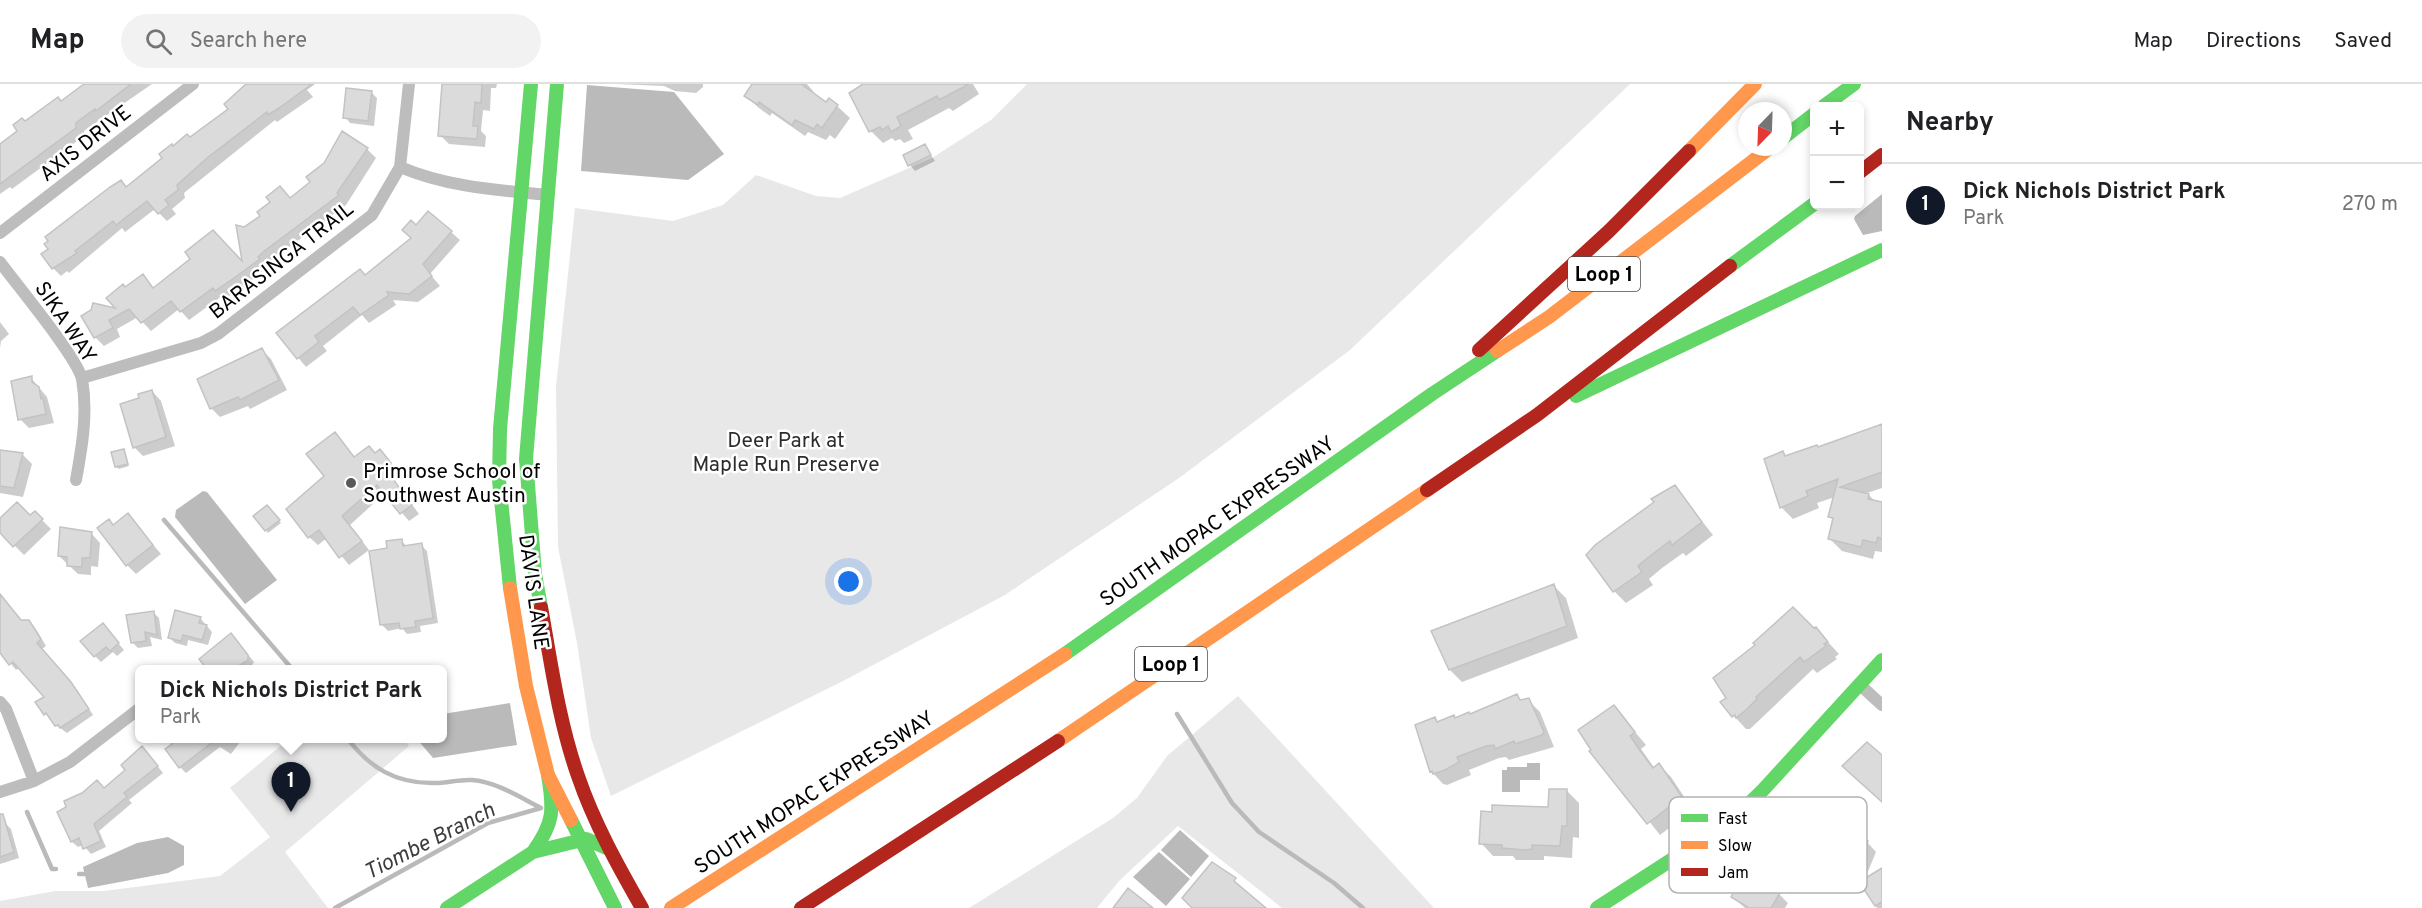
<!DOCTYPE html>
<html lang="en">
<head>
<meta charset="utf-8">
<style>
  body { margin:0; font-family:Overpass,sans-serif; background:#f2f2f2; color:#202124 }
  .controls { position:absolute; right:18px; top:18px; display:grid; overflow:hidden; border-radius:9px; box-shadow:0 3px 9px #0003 }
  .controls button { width:54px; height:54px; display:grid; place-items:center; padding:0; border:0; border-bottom:2px solid #e0e0e0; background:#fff; color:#202124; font:30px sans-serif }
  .compass { position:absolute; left:1738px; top:18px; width:54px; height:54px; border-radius:50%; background:#fff; box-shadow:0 3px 9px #0003; rotate:203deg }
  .you { position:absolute; left:849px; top:498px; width:21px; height:21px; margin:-15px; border:4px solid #fff; border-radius:50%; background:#1a73e8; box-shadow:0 0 0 9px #1a73e833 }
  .badge { display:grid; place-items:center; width:39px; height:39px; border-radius:50%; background:#111827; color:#fff; font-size:20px; font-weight:700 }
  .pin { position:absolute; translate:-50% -50px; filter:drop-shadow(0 2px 3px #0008) }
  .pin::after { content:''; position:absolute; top:32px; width:21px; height:18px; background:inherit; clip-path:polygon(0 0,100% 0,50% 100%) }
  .popup { position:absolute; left:135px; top:581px; width:312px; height:78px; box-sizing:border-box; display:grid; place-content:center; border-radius:9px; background:#fff; filter:drop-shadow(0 2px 4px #0005); font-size:20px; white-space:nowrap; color:#757577 }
  .popup b { font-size:22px; color:#202124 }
  .popup::after { content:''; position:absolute; left:50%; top:100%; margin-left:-12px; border:12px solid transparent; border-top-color:#fff }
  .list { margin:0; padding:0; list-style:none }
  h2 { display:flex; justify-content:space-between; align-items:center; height:78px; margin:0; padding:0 24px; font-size:26px }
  h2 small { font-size:20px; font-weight:400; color:#757577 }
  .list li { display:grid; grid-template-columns:39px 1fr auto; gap:18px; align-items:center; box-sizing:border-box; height:84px; padding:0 24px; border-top:2px solid #e0e0e0 }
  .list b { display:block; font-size:22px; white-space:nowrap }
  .list p { margin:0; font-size:20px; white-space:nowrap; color:#757577 }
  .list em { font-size:20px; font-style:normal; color:#757577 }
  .icon { flex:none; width:33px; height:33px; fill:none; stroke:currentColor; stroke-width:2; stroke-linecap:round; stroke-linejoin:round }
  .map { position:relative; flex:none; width:1882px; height:824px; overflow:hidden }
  header { display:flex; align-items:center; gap:36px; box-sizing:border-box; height:84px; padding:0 30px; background:#fff; border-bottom:2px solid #e0e0e0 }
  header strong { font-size:28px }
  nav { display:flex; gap:33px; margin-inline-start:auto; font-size:21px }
  .search { width:420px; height:54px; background:#f2f2f2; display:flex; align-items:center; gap:15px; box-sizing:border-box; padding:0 21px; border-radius:33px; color:#757577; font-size:22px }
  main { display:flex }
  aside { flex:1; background:#fff }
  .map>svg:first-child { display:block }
</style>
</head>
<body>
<header>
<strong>Map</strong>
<div class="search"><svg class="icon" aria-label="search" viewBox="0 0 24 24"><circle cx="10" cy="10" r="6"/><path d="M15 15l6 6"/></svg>Search here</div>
<nav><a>Map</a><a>Directions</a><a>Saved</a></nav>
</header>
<main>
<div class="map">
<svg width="1882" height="824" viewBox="0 0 1882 824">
  <rect width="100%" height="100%" fill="#fff"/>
  <path fill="#e8e8e8" d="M1027 0H1630L1350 266 1179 394 1005 511 843 597 611 712 591 654 577 559 558 463 556 303 575 124 673 137 723 121 756 91 816 112 840 114 932 74 991 36Z
    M1238 612 1434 824H1282L1178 742 1119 797 1097 824H969L1113 734 1137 714 1167 672Z
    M289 655H404L409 662 285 768 328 824H0V817L55 807H104L220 792 270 753 230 704Z"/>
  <path fill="#bababa" d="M587 1 674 8 724 70 688 96 581 87Z
    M1882 110V147L1863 151 1854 135 1855 132Z
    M203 407 207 408 277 496 245 520 175 433 176 426Z
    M510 619 517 661 433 674 417 655 442 654 443 630Z
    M1527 679H1540V696H1520V708H1502V686H1507V683H1527Z
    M1180 746 1209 772 1191 793 1161 766Z
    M168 753 184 762V781L168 789 88 804 83 783 137 759Z
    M1159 768 1190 795 1166 822 1133 793Z"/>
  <path fill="#0003" d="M85 0H152L84 47V52L12 105 10 103 0 110V61L19 48 25 39 61 19Z
    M251 0H315L307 6 313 13 277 38 275 36 184 109 185 114 172 125 176 130 167 137 155 125 125 148 122 144 69 189 67 187 61 192 53 184 127 104 173 64 190 55 230 25Z
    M447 0H497L496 4H491L490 27 483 26 481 47 486 52 485 63 449 60 440 51Z
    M616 0H703V3L696 9 675 7 664 2Z
    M754 0H807L818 13 827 20 837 22 850 34 835 55 830 51 826 56 808 48 805 52 772 29 770 32 759 24 746 12Z
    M865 0H973L979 10 953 27 949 24 908 46 913 55 904 59 900 55 895 57 892 54 883 59 871 47Z
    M371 8 377 14 374 42 350 39 345 33Z
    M925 62 935 77 915 87 910 81Z
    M367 65 376 74 346 121 272 176 266 182 267 184 243 203 225 215 222 212 189 236 179 225 151 247 138 233 117 245 120 253 104 262 95 253 83 232 119 226 126 205 143 192 154 205 244 181 245 145Z
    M416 143 451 148 460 156 430 190 440 202 418 218 393 216 396 221 369 239 362 231 323 262 327 267 306 283 278 249 366 193 412 155Z
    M0 238 9 250 1 257 0 264Z
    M262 266 271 275 287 306 250 325 248 322 220 333 211 324Z
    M31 294 47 313 54 339 29 344 20 335Z
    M152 307 161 317 175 362 143 372 134 363 141 315Z
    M1882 342V404L1867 409 1876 418 1882 420V468L1875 467 1873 475 1842 467 1829 454 1834 437 1830 432 1835 413 1817 419 1819 424 1793 435 1781 423 1783 369 1786 373 1819 364Z
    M335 350 355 374 375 370 388 375 398 388 392 393 419 430 409 437 385 409 350 441 369 466 349 481 327 454 318 461 309 453Z
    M123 366 129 382 119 385 116 383Z
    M0 367 23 371 32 380 23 413 0 409Z
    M1675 403 1713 451 1686 472 1683 469 1662 484 1649 495 1653 501 1626 519 1614 507Z
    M270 425 281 439 268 449 255 432Z
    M35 429 51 445 24 471 0 447V436L30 433Z
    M128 431 161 470 136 490 127 481 113 442Z
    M91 449 100 459 98 483 91 482V491L78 490 59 472Z
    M401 457 408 463 421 461 427 467 438 539 420 542 421 548 407 550 402 544 388 547 382 541 389 465Z
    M1554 502 1566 514 1578 554 1462 598 1450 586Z
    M0 513 21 538 29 537 35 544 46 562 42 565 77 606 93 631 67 649 56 641 46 613 20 583 16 586 0 566Z
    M153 528 159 534 162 556 150 553 152 562 138 564 132 558Z
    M200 534 212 548 208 561 188 556 187 562 175 559 169 553Z
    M1816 545 1839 570 1835 573 1837 575 1817 589 1813 585 1750 645H1746L1722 619Z
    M108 547 124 566 117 572 113 568 101 578 95 572Z
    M237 557 254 578 249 586H209L201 575Z
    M1517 612 1523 617 1528 616 1540 628 1554 663 1509 676 1506 673 1499 674 1469 686 1471 691 1447 701 1443 700 1431 687 1435 635 1439 639 1471 631Z
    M1614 623 1646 661 1641 665 1655 685 1659 681 1671 693 1693 726 1660 751 1593 666Z
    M194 654H243L231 670 220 663 186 689 180 683Z
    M148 670 163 689 129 716 132 719 99 747 106 763 91 770 83 761 78 763 72 758 59 728 104 706Z
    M1567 707 1579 719V754L1573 753 1572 774 1544 772V776H1516L1513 772H1493L1481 759 1550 725Z
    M5 739 11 745 19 774 0 780V740Z
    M1801 750 1820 768 1827 794 1816 797 1817 801 1791 810 1782 801 1769 759Z
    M1867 758 1876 768 1864 797 1882 786V824H1877L1863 801 1861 804 1837 793 1828 784Z
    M1727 800 1779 810 1788 819 1785 824H1745L1733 813 1735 808Z"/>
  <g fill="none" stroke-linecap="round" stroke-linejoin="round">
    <path stroke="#bababa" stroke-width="4.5" d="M164 436 293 586
      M1177 630 1232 719 1259 748 1334 799 1363 824
      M347 654C370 684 396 700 435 699 447 699 460 695 472 696 497 698 519 713 541 724
      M27 728 52 785H56
      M79 790H85
      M335 824 488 739 541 724"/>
  </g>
  <path fill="#dbdbdb" stroke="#c3c3c3" stroke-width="1.5" d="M84 0H131L96 27 95 25 76 39V44L0 100V60L17 47 13 41 22 34 25 37 58 13 61 17Z
    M246 0H312L279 24 268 31 267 28 207 74 177 101 178 106 165 116 169 121 158 130 147 117 116 141 113 137 75 167 77 169 52 185 41 170 48 165 44 160 48 157 45 153 110 103 121 96 126 103 162 74 159 70 172 60 173 62 187 50 190 53 228 25 224 20Z
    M442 0H482L481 19 475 18 473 42H478L477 55 438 52Z
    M752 0H801L826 18 829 14 838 21 822 44 817 40 814 45 795 36 792 41 759 18 758 21 744 12Z
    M863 0H969L939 16 937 12 897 33 901 42 891 48 888 42 882 46 880 43 869 48 849 9Z
    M346 4 372 7 368 37 343 34Z
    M342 47 368 64 337 109 339 111 263 168 258 173 260 175 234 194 215 207 213 204 180 228 171 217 141 239 129 225 109 236 113 244 94 254 81 232 91 226 93 219 115 224 106 214 123 200 125 203 143 190 153 204 190 175 185 168 213 146 242 177 236 141 244 143 260 132 257 128 270 118 266 113 280 102 290 114 310 98 306 93 324 79Z
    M925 60 931 71 908 82 903 71Z
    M428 127 452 147 423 180 432 192 409 210 387 208 389 211 360 231 353 223 315 252 319 258 297 275 276 249 360 185 365 191 411 154 402 146 411 136 416 141Z
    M262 264 279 296 240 316 238 313 210 325 197 295Z
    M32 292V298L39 303 41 315 43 314 46 330 18 336 11 297Z
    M152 306 166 353 133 364 120 320 139 314 138 310Z
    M1882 340V388L1840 403 1869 410 1868 415 1882 418V455L1878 453 1876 459 1863 456 1861 463 1828 455 1833 434 1828 433 1838 395 1806 407 1808 412 1780 424 1764 375 1783 367 1785 372 1817 361 1818 363Z
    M335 348 354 373 369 362 375 369 380 365 391 379 385 384 412 421 400 430 377 401 342 432 362 457 339 474 319 446 308 454 286 425 324 392 306 370Z
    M124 365 128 380 115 383 111 368Z
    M0 366 23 369 14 404 0 402Z
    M1675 401 1702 438 1672 461 1670 457 1650 472 1638 482 1642 488 1613 508 1586 471 1595 461 1654 418 1651 415Z
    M17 418 30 431 35 427 43 435 13 463 0 449V434Z
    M267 421 280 436 265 447 253 432Z
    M128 429 153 461 126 482 97 444 109 435 113 441Z
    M60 443 92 448 90 474H82V483L67 482V473L58 472Z
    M402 455 403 462 422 459 433 534 415 537 416 543 400 545 399 539 380 541 369 467 387 464 386 457Z
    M1554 500 1567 542 1449 586 1431 547Z
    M0 510 21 536H29L41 555 37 559 71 598 89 625 60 644 58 641 55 642 46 629 44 631 35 618 44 613 13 578 9 581 0 569Z
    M1793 523 1814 544 1816 543 1828 558 1824 560 1826 562 1804 578 1800 573 1756 613 1757 615 1746 626 1736 634 1735 631 1732 633 1720 618 1726 614 1713 594 1755 561 1753 559Z
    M175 526 201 533 199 539 207 541 202 556 183 551 181 557 168 554Z
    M154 527 157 551 145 548 146 557 131 559 126 531Z
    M103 539 119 559 110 567 106 563 94 573 80 557Z
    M231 549 248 571V576L234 585H207L199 575Z
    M1517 610 1520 616 1529 614 1544 648 1542 651 1515 660 1514 657 1495 665 1494 661 1486 662 1457 673 1459 678 1445 686 1433 690 1432 687 1430 688 1415 641 1435 633 1437 638 1454 631 1455 634 1469 628 1470 630Z
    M1614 621 1635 648 1630 652 1639 665 1653 684 1659 679 1682 713 1647 740 1589 667 1591 666 1578 646Z
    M168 654H218L179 684 165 665 172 660Z
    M1867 658 1882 671V718L1842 682Z
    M142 662 158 682 124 709 127 713 94 740 101 757 83 765 79 754 71 758 57 728 66 723 64 717 82 709 97 696 104 704 125 686 121 681Z
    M1549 705H1567V742H1562L1560 762 1532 761V765L1525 766 1502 764V761L1479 760 1481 727 1492 728V721L1548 723Z
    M0 730H3L14 768 0 773Z
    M1841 747 1868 757 1852 796 1826 784Z
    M1799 748 1804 759 1812 757 1819 785 1808 788 1809 792 1781 802 1767 757Z
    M1212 778 1236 794 1234 797 1266 824H1192L1182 814Z
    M1736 782 1780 809 1771 824H1749L1731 813 1735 806 1725 800Z
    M1882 784V818L1875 822 1859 798Z
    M1128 804 1153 824H1113Z"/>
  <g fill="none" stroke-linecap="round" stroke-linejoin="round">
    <path stroke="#bdbdbd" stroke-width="12" d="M400 83C447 103 497 106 548 111
      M0 149 193 0
      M0 178C17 201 77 273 82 295 88 329 82 363 76 396
      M82 294 201 259 218 250 372 131 400 83 409 0
      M1859 600 1882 621
      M0 618 6 625 34 697
      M0 708 34 697 70 678 140 624"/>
    <path stroke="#63d668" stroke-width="14" d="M1824 22 1854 0
      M1783 54 1814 30
      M1730 182 1814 120
      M1576 312 1882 166
      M510 504 499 396 500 345 531 0
      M541 523 535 490 526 375 557 0
      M1065 570 1432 310 1497 267
      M571 736 615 824
      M533 768C554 739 554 726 548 691
      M447 824 533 768 586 755 609 765
      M1597 824 1730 738 1763 706 1882 576"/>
    <path stroke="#ff974d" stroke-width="14" d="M1689 67 1755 0
      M1497 267 1549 233 1771 63
      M510 504 526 602 548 691 571 736
      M1058 657 1427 406
      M671 824 1065 570"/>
    <path stroke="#b3261e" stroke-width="14" d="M1860 88 1882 71
      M1479 266 1609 147 1689 67
      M1427 406 1537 331 1730 182
      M541 523C551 579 559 638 578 692 594 739 618 782 642 824
      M801 824 1058 657"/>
  </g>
  <circle fill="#595959" stroke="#fff" stroke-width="2" cx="351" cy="399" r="6"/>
  <g text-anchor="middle" stroke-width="5" stroke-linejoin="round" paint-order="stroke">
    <g fill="#fff" stroke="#4c4c4c" stroke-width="1.5">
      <rect x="1568" y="173" width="72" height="34" rx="4.5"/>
      <rect x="1135" y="563" width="72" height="34" rx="4.5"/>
    </g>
    <g font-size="20" font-weight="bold" fill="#000">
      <text x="1604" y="197">Loop 1</text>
      <text x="1171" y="587">Loop 1</text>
    </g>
    <g font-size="21" fill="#000" stroke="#fff">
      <text transform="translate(85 59) rotate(-38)" y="7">AXIS DRIVE</text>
      <text transform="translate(281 176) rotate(-38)" y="7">BARASINGA TRAIL</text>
      <text transform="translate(66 238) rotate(56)" y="7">SIKA WAY</text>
      <text transform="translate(1217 437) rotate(-35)" y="7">SOUTH MOPAC EXPRESSWAY</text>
      <text transform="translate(534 508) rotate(82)" y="7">DAVIS LANE</text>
      <text transform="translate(814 708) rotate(-33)" y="7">SOUTH MOPAC EXPRESSWAY</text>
    </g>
    <g font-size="21" fill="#2c2c2c" stroke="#fff">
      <text x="786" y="363">Deer Park at<tspan x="786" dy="24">Maple Run Preserve</tspan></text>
    </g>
    <g font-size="21" fill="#000" stroke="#fff" text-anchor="start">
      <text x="363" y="394">Primrose School of<tspan x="363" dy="24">Southwest Austin</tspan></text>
    </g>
    <g font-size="22" font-style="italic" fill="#3d3d3d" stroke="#fff">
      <text transform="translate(429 756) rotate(-27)" y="8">Tiombe Branch</text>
    </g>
  </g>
  <rect x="1669" y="713" width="198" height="96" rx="9" fill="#fff" stroke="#b2b2b2" stroke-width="1.5"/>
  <rect x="1681" y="730" width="27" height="8" fill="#63d668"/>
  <rect x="1681" y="757" width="27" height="8" fill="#ff974d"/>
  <rect x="1681" y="784" width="27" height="8" fill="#b3261e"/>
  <g font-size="16" fill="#000">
    <text x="1718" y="740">Fast</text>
    <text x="1718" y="767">Slow</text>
    <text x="1718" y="794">Jam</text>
  </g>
</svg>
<div class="controls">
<button>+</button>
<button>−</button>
</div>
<svg class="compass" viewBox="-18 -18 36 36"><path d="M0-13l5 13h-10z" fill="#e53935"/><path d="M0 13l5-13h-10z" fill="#757577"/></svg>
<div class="you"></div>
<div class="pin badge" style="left:291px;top:728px">1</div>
<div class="popup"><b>Dick Nichols District Park</b>Park</div>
</div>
<aside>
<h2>Nearby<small></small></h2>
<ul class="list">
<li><span class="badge">1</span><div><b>Dick Nichols District Park</b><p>Park</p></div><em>270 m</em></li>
</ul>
</aside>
</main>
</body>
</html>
